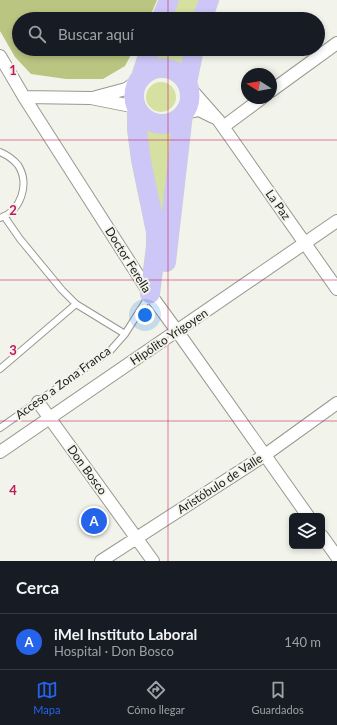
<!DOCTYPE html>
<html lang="es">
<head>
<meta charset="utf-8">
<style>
  body { margin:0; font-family:Lato,sans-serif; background:#242831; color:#f1f3f6 }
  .controls { position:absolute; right:12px; bottom:12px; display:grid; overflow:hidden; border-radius:6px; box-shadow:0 2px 6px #0003 }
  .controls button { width:36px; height:36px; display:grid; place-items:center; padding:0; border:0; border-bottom:1px solid #363941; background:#171b24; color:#f1f3f6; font:20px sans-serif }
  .compass { position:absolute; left:241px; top:68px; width:36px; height:36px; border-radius:50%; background:#171b24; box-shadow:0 2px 6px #0003; rotate:281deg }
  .you { position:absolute; left:145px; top:315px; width:14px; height:14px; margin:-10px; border:3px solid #fff; border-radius:50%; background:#1a73e8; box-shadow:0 0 0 6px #1a73e833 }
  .badge { display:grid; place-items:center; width:26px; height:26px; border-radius:50%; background:#2563eb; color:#fff; font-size:13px; font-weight:700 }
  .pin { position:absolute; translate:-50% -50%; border:2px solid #fff; box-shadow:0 1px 4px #0006 }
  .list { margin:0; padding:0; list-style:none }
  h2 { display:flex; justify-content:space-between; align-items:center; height:52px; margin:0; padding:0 16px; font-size:17px }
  h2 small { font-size:13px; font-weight:400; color:#9ea1a6 }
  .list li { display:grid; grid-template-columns:26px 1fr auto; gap:12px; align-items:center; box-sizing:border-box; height:56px; padding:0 16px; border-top:1px solid #363941 }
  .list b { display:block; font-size:15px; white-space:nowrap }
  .list p { margin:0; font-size:13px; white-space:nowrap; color:#9ea1a6 }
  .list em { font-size:13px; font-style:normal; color:#9ea1a6 }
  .icon { flex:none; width:22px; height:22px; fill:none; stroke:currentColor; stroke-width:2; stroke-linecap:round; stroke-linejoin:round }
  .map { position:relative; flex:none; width:337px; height:561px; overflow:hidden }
  .search { position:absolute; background:#171b24; box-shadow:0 2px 6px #0003; left:12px; right:12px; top:12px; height:44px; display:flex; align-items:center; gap:10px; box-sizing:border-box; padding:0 14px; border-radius:22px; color:#9ea1a6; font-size:15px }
  .sheet { height:108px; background:#171b24 }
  nav { display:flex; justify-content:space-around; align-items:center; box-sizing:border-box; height:56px; border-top:1px solid #363941; background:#171b24; font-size:11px; color:#9ea1a6 }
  nav a { display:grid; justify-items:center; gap:2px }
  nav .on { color:#2563eb }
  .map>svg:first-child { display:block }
</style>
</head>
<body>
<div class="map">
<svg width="337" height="561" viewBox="0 0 337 561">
  <rect width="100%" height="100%" fill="#f2f4eb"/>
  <path fill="#d6e0a1" d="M175 0H200L192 19H167Z
    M156 49H184L180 68 159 63 150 64Z
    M146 97a15 15 0 1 1 30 0a15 15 0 1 1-30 0Z
    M142 126 162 131 173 129 163 253Z"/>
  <path fill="#bbc582" d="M0 0H157L149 19H19V49H134L125 66 103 79H66L31 74 15 57 0 31Z"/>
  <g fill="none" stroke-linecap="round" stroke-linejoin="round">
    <defs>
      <path id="lane" d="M0 152C7 155 13 159 18 165 30 184 21 211 0 218
        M4 216 20 239 62 290 76 304 125 334
        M0 369 76 304
        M0 428 110 351 125 334 149 296"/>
      <path id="street" d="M0 56 24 97 150 294 177 331 308 516
        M188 86 219 121 337 289
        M271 91 337 43
        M24 97 91 98 136 107
        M96 97 126 89 138 81
        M185 113 199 110 213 117
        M223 127 262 98
        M38 402 153 561
        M0 452 337 221
        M322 536 337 557
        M101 561 265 455 337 403"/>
      <path id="primary" d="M161 19 169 0
        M202 19 209 0
        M134 96a28 28 0 1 1 56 0a28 28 0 1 1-56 0Z
        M141 77 150 49
        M187 83 194 49
        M137 110V130L141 160 156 232V246L150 294
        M166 262 183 114"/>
    </defs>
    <use href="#lane" stroke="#979990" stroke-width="8"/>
    <use href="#street" stroke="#979990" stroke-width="14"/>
    <use href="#primary" stroke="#d1d1d0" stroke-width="20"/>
    <use href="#lane" stroke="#fff" stroke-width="6"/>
    <use href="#street" stroke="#fff" stroke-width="12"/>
    <use href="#primary" stroke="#ccc7f6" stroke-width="19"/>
  </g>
  <path fill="none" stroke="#c2185b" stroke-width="1" stroke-opacity="0.55" d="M168 0V19M168 49V561M0 140H337M0 280H337M0 421H337"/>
  <g text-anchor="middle" stroke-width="4" stroke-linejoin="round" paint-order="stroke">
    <g font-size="12" fill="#191916" stroke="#f2f4eb">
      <text transform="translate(278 205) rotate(55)" y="4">La Paz</text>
      <text transform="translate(128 260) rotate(58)" y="4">Doctor Ferella</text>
      <text transform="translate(169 337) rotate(-34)" y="4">Hipólito Yrigoyen</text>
      <text transform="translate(63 383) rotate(-36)" y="4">Acceso a Zona Franca</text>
      <text transform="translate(87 470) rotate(54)" y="4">Don Bosco</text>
      <text transform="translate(220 484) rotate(-33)" y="4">Aristóbulo de Valle</text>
    </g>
  </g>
  <g font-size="13" text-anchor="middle" font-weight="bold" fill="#c2185b" stroke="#f2f4eb" stroke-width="4" stroke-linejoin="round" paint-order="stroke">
    <text x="13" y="75">1</text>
    <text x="13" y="215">2</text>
    <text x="13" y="355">3</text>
    <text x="13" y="495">4</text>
  </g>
</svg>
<div class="controls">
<button><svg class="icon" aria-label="layers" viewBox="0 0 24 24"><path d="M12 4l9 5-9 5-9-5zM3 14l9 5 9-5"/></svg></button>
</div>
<svg class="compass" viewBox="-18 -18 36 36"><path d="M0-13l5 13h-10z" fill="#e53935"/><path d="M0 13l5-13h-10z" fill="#9ea1a6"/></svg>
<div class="you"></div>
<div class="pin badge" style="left:94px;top:521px">A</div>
<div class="search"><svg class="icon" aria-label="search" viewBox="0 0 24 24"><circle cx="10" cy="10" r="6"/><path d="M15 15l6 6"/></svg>Buscar aquí</div>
</div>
<section class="sheet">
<h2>Cerca<small></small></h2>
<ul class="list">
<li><span class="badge">A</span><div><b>iMel Instituto Laboral</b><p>Hospital · Don Bosco</p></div><em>140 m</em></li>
</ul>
</section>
<nav>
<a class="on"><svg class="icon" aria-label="map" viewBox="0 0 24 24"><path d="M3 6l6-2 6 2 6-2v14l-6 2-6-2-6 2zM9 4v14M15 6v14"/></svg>Mapa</a>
<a><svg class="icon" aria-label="directions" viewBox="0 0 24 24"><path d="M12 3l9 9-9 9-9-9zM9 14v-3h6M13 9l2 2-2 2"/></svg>Cómo llegar</a>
<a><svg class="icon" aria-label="saved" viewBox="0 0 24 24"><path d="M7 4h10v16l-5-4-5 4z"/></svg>Guardados</a>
</nav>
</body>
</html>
